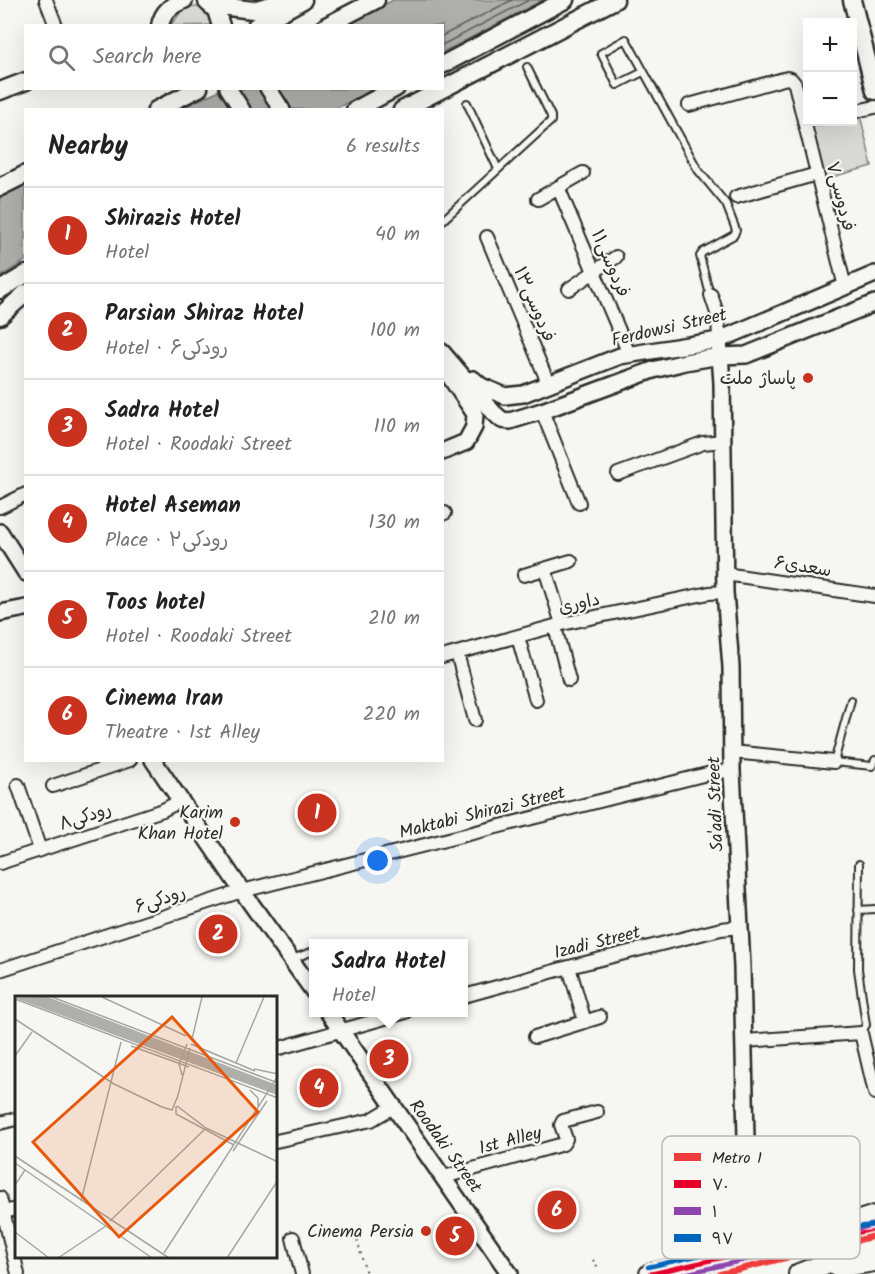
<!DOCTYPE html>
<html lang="en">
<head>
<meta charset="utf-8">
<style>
  body { margin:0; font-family:Kalam,"Playpen Sans Arabic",sans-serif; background:#f6f6f6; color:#222 }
  .controls { position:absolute; right:18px; top:18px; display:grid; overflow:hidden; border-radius:0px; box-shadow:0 6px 24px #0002 }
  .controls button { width:54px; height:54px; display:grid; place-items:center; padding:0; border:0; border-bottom:2px solid #e0e0e0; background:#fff; color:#222; font:30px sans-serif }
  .you { position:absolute; left:378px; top:861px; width:21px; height:21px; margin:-15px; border:4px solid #fff; border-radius:50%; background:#1a73e8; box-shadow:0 0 0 9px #1a73e833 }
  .badge { display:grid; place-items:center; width:39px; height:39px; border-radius:50%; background:#c8321e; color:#fff; font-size:20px; font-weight:700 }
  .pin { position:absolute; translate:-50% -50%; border:3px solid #fff; box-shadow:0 2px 6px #0006 }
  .popup { position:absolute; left:309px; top:939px; width:159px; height:78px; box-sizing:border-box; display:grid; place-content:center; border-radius:0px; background:#fff; filter:drop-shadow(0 2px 4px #0005); font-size:20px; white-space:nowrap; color:#767676 }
  .popup b { font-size:22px; color:#222 }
  .popup::after { content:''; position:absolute; left:50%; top:100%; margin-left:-12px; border:12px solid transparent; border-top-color:#fff }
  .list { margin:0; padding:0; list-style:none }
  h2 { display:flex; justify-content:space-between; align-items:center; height:78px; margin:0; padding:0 24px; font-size:26px }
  h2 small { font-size:20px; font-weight:400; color:#767676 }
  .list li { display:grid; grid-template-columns:39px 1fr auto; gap:18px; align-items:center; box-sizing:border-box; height:96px; padding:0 24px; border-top:2px solid #e0e0e0 }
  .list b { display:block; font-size:22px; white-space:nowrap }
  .list p { margin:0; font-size:20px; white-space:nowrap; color:#767676 }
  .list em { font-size:20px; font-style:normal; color:#767676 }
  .icon { flex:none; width:33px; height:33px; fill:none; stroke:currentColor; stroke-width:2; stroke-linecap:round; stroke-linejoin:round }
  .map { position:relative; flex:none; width:875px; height:1274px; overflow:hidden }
  .search { position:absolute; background:#fff; box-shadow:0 6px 24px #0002; left:24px; top:24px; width:420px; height:66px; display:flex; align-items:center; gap:15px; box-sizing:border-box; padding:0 21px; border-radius:0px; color:#767676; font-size:22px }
  .panel { position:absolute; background:#fff; box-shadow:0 6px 24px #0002; left:24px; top:108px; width:420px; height:654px; border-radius:0px }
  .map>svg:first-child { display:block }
</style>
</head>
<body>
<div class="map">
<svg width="875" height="1274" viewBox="0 0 875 1274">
  <rect width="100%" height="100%" fill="#f6f6f2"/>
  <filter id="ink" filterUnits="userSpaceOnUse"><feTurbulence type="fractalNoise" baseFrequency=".0167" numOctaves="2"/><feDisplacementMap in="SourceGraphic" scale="12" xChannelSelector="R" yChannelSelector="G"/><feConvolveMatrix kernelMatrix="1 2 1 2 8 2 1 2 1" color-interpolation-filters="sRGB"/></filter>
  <g filter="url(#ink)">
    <path fill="#d9d9d5" stroke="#828280" stroke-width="1.5" d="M192 6 205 9 218 25 170 26 181 12Z
      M860 115 872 166 825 179 812 127 836 122H852L853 117Z"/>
    <path fill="#aeaeab" stroke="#7a7a78" stroke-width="1.5" d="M393 0H543L443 52 442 26H344Z
      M221 89H374L335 109 179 110Z
      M25 185V261L0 277V198Z"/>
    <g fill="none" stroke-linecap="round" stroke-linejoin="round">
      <path stroke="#5f5f5e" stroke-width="1.5" d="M442 36 512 0
        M442 45 529 0"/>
      <defs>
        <path id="service" d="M643 72 617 85 601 53 626 39 698 170 726 204 736 230 734 235 703 252 700 256 710 295
          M467 103 498 169
          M442 221 551 121V116L527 67
          M851 700 834 762 872 766 875 760
          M859 864 858 969 866 1025 861 1033
          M858 910 875 909
          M292 959 314 951"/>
        <path id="minor" d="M46 0 56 26
          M689 105 787 78 791 79 795 84 845 287
          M852 112 875 107
          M558 187 629 354
          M736 197 817 174
          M538 199 583 173
          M487 237 549 385
          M569 289 616 257
          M711 295 718 316 719 340
          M542 411 579 503
          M618 474 703 443 723 441
          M0 507 26 494
          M442 514 445 513
          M545 569 562 624
          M725 574 875 596
          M524 575 571 561
          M555 627 569 680
          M518 637 536 700
          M457 653 475 720
          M442 657 562 624 709 593 725 592
          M732 752 834 762
          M18 785 40 850
          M53 786 130 760
          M0 863 163 810 180 801
          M569 967 585 1022
          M0 970 242 891 715 772 732 771
          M464 996 569 967 721 929 740 927
          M535 1037 600 1017
          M744 1041 861 1033 875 1093
          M276 1049 406 1012
          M0 1123 16 1119
          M276 1141 371 1120 393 1107
          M444 1177 563 1144 566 1139 561 1125 563 1121 597 1112
          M0 1198 18 1274
          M4 1212 16 1209
          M293 1238 302 1274"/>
        <path id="tertiary" d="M228 88 242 110
          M268 88 282 110
          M719 340 722 383 725 592 731 667 732 771 742 967 746 1138 754 1250
          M442 352 494 413 502 420 510 421 542 411 653 370 685 362 720 356 746 355 875 303
          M442 365 475 414 474 427 466 442 442 452
          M473 379 481 386 505 396 523 394 620 356 719 340 875 274
          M0 532 26 573
          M0 613 26 608
          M153 760 242 891 314 992
          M328 1012 510 1274"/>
        <path id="secondary" d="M852 0 875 91
          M207 2 216 10 221 26
          M212 5 253 10 290 0
          M160 26C162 12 173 4 184 0
          M256 26 303 0
          M326 26 376 0
          M442 65 565 0
          M0 91 26 81
          M156 110 199 88
          M355 110 396 88
          M402 110 615 0
          M0 187 26 174
          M0 290 26 274
          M0 316 26 293"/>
        <path id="primary" d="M839 1267 875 1261
          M650 1274 800 1240 875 1216
          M799 1274 875 1245"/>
      </defs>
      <use href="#service" stroke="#2b2b2b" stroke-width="10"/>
      <use href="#minor" stroke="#2b2b2b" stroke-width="16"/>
      <use href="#tertiary" stroke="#2b2b2b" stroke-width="20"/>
      <use href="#secondary" stroke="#2b2b2b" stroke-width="21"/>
      <use href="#primary" stroke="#2b2b2b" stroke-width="24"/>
      <path stroke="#2b2b2b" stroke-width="2" stroke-dasharray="1.5 4.5" stroke-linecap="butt" d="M356 1235 366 1274
        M674 1250 682 1248 679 1239
        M593 1260 599 1269"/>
      <use href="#service" stroke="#f6f6f2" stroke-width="6"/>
      <use href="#minor" stroke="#f6f6f2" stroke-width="12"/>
      <use href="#tertiary" stroke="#f6f6f2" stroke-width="15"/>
      <use href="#secondary" stroke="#f6f6f2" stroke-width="16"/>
      <use href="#primary" stroke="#f6f6f2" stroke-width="20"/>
      <defs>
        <path id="bus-1" d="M650 1274 800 1240 875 1232"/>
        <path id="bus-2" d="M684 1274 802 1247 875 1224"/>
        <path id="bus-3" d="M648 1267 798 1233 874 1225"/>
      </defs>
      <use href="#bus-1" stroke="#f6f6f2" stroke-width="9"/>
      <use href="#bus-2" stroke="#f6f6f2" stroke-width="9"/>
      <use href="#bus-3" stroke="#f6f6f2" stroke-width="9"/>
      <use href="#bus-1" stroke="#e4002b" stroke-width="4.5"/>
      <use href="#bus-2" stroke="#8e44ad" stroke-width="4.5"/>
      <use href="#bus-3" stroke="#0065bd" stroke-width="4.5"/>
      <defs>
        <path id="metro-1" d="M720 1274 875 1236"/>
      </defs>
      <use href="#metro-1" stroke="#f6f6f2" stroke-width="10"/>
      <use href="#metro-1" stroke="#ee3c3c" stroke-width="6"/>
    </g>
  </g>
  <g fill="#c8321e" stroke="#f6f6f2" stroke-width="2">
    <circle cx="808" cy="378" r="6"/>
    <circle cx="235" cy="822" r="6"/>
    <circle cx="426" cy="1231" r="6"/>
  </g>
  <g text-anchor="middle" stroke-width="4.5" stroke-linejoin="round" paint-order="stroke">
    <g font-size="18" fill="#2b2b2b" stroke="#f6f6f2">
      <text transform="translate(841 196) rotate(76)" y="6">فردوسی۷</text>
      <text transform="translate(611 263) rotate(67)" y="6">فردوسی۱۱</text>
      <text transform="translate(535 304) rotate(67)" y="6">فردوسی۱۳</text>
      <text transform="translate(669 327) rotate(-13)" y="6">Ferdowsi Street</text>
      <text transform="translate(803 566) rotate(9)" y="6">سعدی۶</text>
      <text transform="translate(579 603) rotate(-13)" y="6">داوری</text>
      <text transform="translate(715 804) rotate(-92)" y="6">Sa'adi Street</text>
      <text transform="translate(482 812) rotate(-14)" y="6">Maktabi Shirazi Street</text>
      <text transform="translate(85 816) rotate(-18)" y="6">رودکی۸</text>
      <text transform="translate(160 899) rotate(-18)" y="6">رودکی۶</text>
      <text transform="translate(597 942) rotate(-14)" y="6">Izadi Street</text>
      <text transform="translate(510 1140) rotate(-15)" y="6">1st Alley</text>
      <text transform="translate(446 1146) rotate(54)" y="6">Roodaki Street</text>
    </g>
    <g font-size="18" fill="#2b2b2b" stroke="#f6f6f2" text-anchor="end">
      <text x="796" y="384">پاساژ ملت</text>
      <text x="223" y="818">Karim<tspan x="223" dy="21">Khan Hotel</tspan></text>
      <text x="414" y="1237">Cinema Persia</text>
    </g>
  </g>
  <g transform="translate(15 996)">
    <rect width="262" height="262" fill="#f6f6f2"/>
    <path d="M33 1 262 89V99L0 2Z" fill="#aeaeab"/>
    <path fill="none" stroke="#a5a5a2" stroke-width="1.5" d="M37 1 263 87M87 1 171 40M0 3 263 102M0 23 99 88 147 111 157 114 162 102M177 43 187 1M176 48 240 75M116 50 174 71M0 60 17 36M221 67 249 1M239 73 263 78M167 79 164 68 172 48M235 94 243 102V110M162 103 175 52M161 110V118L219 149M162 110 191 132 263 166M218 155 252 105M0 160 154 262M0 167 137 262M0 189 10 174M66 205 106 46M95 225 189 134M0 236 34 262M149 257 263 80M43 262 91 230M212 262 263 184"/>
    <path fill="#e8590c" fill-opacity="0.15" stroke="#e8590c" stroke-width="3" d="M157 21 243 116 104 241 18 146Z"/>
    <rect width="262" height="262" fill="none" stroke="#2b2b2b" stroke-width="3"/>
  </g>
  <rect x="662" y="1136" width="198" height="123" rx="9" fill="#f6f6f2" stroke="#b9b9b6" stroke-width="1.5"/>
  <rect x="674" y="1153" width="27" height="8" fill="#ee3c3c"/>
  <rect x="674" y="1180" width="27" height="8" fill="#e4002b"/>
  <rect x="674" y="1207" width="27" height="8" fill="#8e44ad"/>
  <rect x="674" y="1234" width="27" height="8" fill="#0065bd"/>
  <g font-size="16" fill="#2b2b2b">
    <text x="712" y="1163">Metro 1</text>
    <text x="712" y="1190">۷۰</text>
    <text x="712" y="1217">۱</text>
    <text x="712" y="1244">۹۷</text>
  </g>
</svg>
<div class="controls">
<button>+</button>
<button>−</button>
</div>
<div class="you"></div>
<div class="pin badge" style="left:317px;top:813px">1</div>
<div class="pin badge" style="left:218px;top:934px">2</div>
<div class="pin badge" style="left:389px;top:1059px">3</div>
<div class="popup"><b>Sadra Hotel</b>Hotel</div>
<div class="pin badge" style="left:319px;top:1088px">4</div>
<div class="pin badge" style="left:455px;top:1236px">5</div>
<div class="pin badge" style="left:557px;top:1210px">6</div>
<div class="search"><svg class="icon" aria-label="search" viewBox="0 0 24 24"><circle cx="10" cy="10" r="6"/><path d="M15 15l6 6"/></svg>Search here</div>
<section class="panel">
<h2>Nearby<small>6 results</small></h2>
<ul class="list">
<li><span class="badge">1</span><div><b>Shirazis Hotel</b><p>Hotel</p></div><em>40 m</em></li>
<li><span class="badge">2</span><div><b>Parsian Shiraz Hotel</b><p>Hotel · رودکی۶</p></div><em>100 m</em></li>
<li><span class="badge">3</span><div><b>Sadra Hotel</b><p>Hotel · Roodaki Street</p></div><em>110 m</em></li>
<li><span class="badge">4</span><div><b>Hotel Aseman</b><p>Place · رودکی۲</p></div><em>130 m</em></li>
<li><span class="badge">5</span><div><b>Toos hotel</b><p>Hotel · Roodaki Street</p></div><em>210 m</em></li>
<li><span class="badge">6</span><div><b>Cinema Iran</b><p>Theatre · 1st Alley</p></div><em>220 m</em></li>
</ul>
</section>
</div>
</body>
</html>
